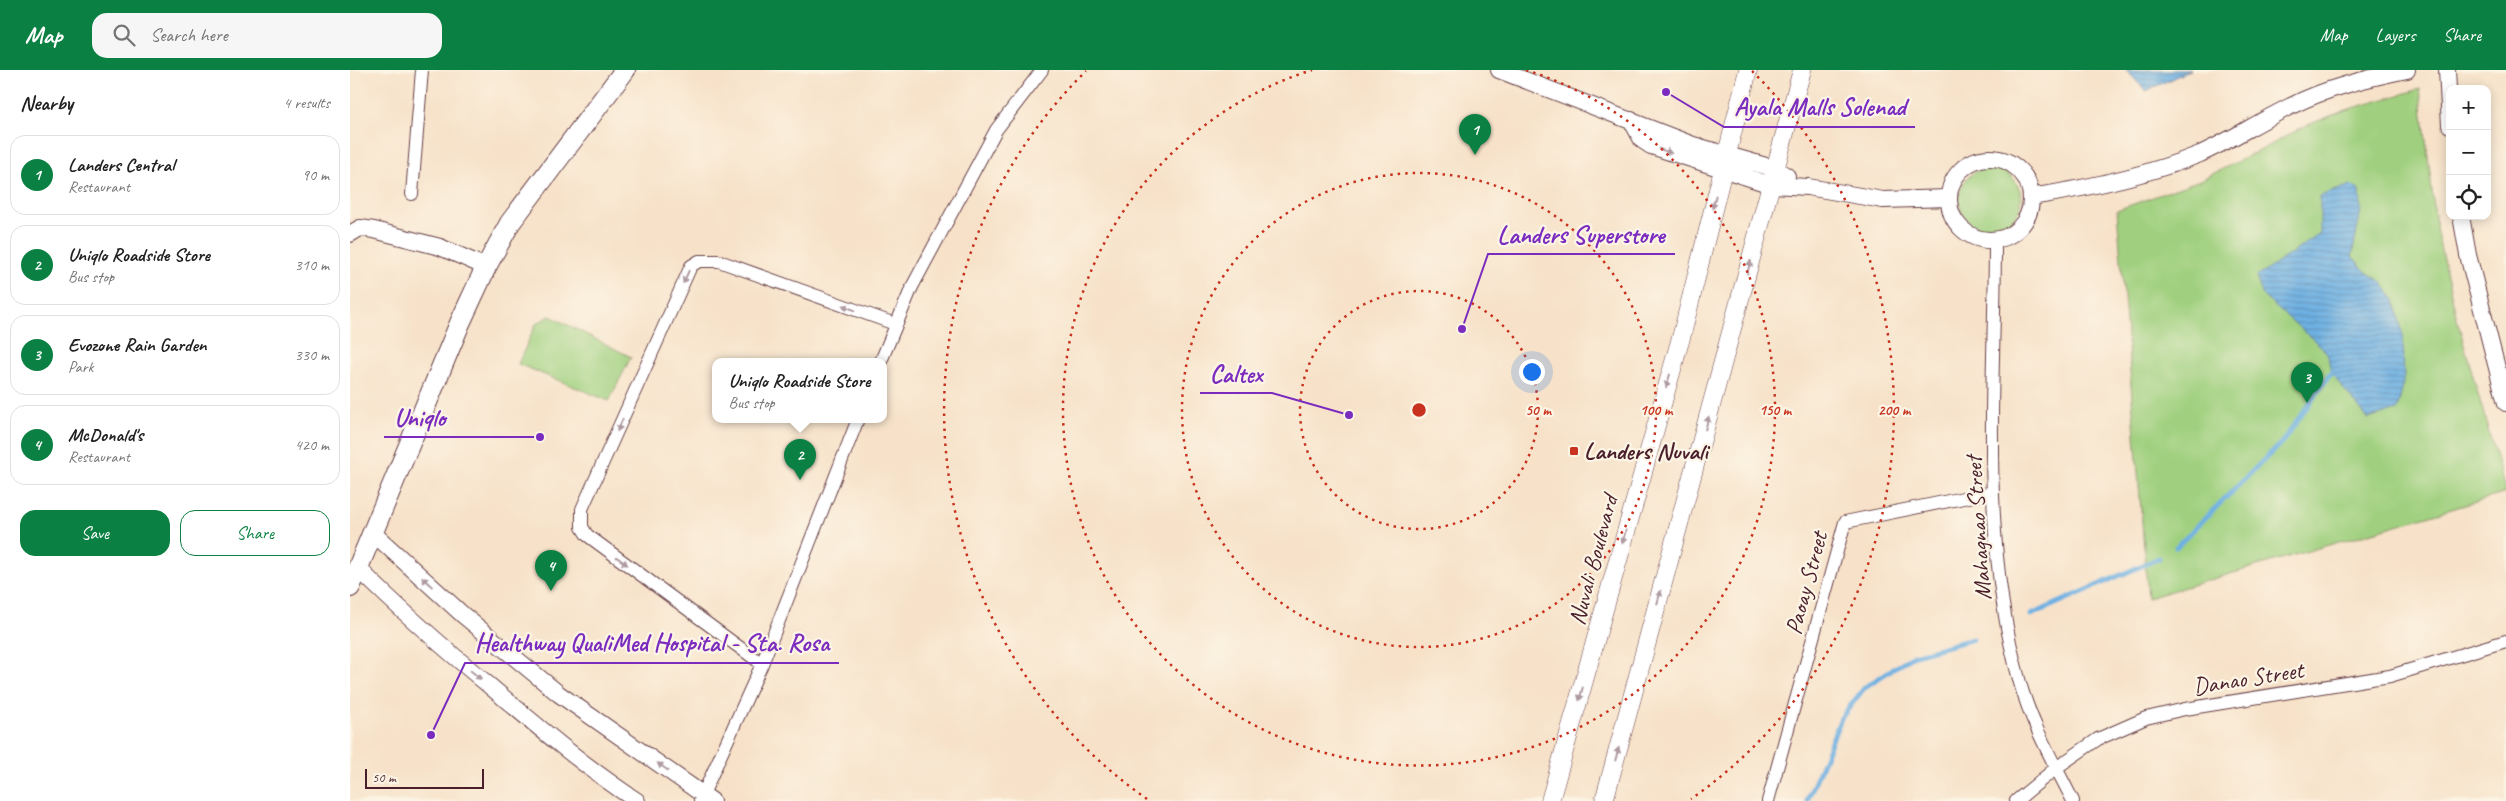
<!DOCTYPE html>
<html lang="en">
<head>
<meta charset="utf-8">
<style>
  body { margin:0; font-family:Caveat,sans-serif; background:#f6f6f6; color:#222 }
  .controls { position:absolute; right:15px; top:15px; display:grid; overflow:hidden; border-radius:10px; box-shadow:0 2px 12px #0003 }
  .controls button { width:45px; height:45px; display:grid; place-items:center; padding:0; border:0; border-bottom:1px solid #e0e0e0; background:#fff; color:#222; font:25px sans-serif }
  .scale { position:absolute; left:15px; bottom:12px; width:119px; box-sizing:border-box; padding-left:5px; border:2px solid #4a1f2b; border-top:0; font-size:14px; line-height:18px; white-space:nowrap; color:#4a1f2b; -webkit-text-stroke:4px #fcf5e5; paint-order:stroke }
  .you { position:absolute; left:1181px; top:301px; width:18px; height:18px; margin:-12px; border:4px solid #fff; border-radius:50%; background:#1a73e8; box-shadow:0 0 0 8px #1a73e833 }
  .badge { display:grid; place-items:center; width:32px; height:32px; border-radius:50%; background:#0b8043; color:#fff; font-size:16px; font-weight:700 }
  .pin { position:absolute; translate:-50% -41px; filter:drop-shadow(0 1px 2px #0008) }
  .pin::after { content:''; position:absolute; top:26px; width:18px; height:15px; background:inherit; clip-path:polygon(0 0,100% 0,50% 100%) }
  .popup { position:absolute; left:362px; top:288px; width:175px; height:65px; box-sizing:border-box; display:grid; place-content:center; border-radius:10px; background:#fff; filter:drop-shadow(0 1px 4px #0005); font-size:16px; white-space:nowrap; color:#767676 }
  .popup b { font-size:19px; color:#222 }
  .popup::after { content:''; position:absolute; left:50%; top:100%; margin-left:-10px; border:10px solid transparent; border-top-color:#fff }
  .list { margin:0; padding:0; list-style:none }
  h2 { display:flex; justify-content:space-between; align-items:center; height:65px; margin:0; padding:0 20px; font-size:21px }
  h2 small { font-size:16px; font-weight:400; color:#767676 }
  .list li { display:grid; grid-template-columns:32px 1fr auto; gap:15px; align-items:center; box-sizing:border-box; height:80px; margin:0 10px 10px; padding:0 10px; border:1px solid #e0e0e0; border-radius:15px }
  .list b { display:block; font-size:19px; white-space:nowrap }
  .list p { margin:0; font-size:16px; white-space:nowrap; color:#767676 }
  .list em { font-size:16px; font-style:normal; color:#767676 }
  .actions { display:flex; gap:10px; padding:15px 20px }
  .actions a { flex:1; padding:11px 0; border:1px solid #0b8043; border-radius:15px; text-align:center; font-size:18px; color:#0b8043 }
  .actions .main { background:#0b8043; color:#fff }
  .icon { flex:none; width:28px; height:28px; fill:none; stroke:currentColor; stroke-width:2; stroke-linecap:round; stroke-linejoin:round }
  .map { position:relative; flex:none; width:2156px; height:731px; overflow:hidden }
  header { display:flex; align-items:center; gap:30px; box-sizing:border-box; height:70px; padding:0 25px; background:#0b8043; color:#fff }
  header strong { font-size:24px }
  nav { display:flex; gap:28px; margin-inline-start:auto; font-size:18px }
  .search { width:350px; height:45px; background:#f6f6f6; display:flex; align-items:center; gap:12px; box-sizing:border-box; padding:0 18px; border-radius:15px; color:#767676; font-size:19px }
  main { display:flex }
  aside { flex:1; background:#fff }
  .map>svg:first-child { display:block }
</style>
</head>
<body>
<header>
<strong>Map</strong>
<div class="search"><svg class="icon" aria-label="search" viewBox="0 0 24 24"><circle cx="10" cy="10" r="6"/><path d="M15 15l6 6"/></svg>Search here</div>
<nav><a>Map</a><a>Layers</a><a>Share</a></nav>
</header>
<main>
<aside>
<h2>Nearby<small>4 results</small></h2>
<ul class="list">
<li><span class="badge">1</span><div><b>Landers Central</b><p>Restaurant</p></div><em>90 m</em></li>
<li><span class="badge">2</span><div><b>Uniqlo Roadside Store</b><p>Bus stop</p></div><em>310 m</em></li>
<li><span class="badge">3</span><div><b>Evozone Rain Garden</b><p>Park</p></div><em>330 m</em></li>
<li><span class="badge">4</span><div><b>McDonald's</b><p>Restaurant</p></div><em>420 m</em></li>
</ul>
<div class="actions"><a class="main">Save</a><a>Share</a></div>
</aside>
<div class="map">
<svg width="2156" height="731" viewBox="0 0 2156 731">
  <defs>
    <pattern id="water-rules" width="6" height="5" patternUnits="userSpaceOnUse" patternTransform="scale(1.25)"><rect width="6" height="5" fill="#6db0e2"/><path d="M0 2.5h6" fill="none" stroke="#5c8fb7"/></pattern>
  </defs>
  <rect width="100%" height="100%" fill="#fcf5e5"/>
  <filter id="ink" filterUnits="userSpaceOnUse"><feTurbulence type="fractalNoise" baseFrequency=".02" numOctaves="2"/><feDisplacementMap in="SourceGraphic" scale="10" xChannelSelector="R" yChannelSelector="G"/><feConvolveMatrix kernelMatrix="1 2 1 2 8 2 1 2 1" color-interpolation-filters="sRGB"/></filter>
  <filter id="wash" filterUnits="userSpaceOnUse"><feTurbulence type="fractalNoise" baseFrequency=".0096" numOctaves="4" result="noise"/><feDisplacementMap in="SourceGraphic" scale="20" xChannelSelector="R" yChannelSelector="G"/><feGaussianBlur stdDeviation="1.12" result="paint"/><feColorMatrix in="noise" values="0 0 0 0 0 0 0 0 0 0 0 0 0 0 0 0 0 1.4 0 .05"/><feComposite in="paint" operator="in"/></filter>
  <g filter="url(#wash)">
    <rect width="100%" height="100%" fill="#f7e2c9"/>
    <path fill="#a0d07f" stroke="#757855" d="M2070 19 2087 163 2107 249 2156 423 1798 528 1767 140 1850 110 1911 80 1955 56 1996 40Z
      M1609 129a31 31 0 1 1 62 0a31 31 0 1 1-62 0Z
      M200 246 281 287 259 331 168 294 186 254Z"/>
    <path fill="url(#water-rules)" stroke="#5c6886" d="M1776 0H1840L1796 21Z
      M2001 115 2010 121 2011 141 2002 186 2015 201 2032 212 2045 230 2053 266 2054 313 2047 340 2018 349 1981 303 1978 286 1972 277 1913 226 1906 207 1970 164V126Z"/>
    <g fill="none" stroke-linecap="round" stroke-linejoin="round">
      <path stroke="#6db0e2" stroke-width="5" d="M1826 477 1932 372 1981 303
        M1681 545 1809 488
        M1457 731 1491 648 1515 617 1564 585 1623 569"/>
    </g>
  </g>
  <g filter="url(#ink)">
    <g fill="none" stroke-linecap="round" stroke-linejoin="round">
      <defs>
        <path id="minor" d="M62 124 72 0
          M1645 169C1645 316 1629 469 1670 613 1682 655 1704 693 1723 731
          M531 291 562 217 646 60 692 0
          M412 594 237 465 232 457V439L341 196 349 191H369L545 254
          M350 731 412 594 508 349
          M1418 731 1495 452 1643 422
          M1666 731 1706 698 1748 669 1796 648 1835 639 2040 606 2156 571"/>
        <path id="tertiary" d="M1149 0 1343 75 1426 99 1437 106
          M2097 0 2100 55
          M1281 50 1292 70 1301 76 1421 115 1458 117 1533 130 1599 128
          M1599 129a41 41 0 1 1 82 0a41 41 0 1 1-82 0Z
          M1681 127C1738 118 1796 106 1850 84 1881 70 1910 51 1941 36 1976 18 2018 8 2057 0
          M2111 146 2118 185 2156 333
          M0 164 10 158 24 160 90 177 136 197
          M23 463 113 545 209 624 362 731
          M8 498C50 540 95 579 141 617 188 657 235 697 287 731"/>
        <path id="secondary" d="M1200 731 1332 264 1398 0
          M1254 731 1452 0"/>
        <path id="primary" d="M0 517 110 253 136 197 160 153 275 0"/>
      </defs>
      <use href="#minor" stroke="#643c43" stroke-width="14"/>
      <use href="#tertiary" stroke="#643c43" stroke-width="18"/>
      <use href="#secondary" stroke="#643c43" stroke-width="19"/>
      <use href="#primary" stroke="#643c43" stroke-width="22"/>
      <use href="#minor" stroke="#fff" stroke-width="12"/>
      <use href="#tertiary" stroke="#fff" stroke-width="16"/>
      <use href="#secondary" stroke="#fff" stroke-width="18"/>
      <use href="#primary" stroke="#fff" stroke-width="20"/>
    </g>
    <defs><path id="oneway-solid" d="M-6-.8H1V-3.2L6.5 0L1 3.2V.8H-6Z" transform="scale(1.25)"/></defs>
    <g fill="#ae9aa0">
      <use href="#oneway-solid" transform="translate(1315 81) rotate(19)"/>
      <use href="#oneway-solid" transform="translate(1364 132) rotate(104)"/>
      <use href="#oneway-solid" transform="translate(1399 197) rotate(-75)"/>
      <use href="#oneway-solid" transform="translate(336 207) rotate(114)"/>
      <use href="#oneway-solid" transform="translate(499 238) rotate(-159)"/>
      <use href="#oneway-solid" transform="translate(1318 311) rotate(106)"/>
      <use href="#oneway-solid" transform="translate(1357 353) rotate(-75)"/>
      <use href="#oneway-solid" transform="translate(270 355) rotate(114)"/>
      <use href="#oneway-solid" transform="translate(1274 467) rotate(105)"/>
      <use href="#oneway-solid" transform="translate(272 491) rotate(36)"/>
      <use href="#oneway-solid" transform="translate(77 512) rotate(-137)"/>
      <use href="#oneway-solid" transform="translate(1309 527) rotate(-75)"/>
      <use href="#oneway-solid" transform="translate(126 605) rotate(39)"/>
      <use href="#oneway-solid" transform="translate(1231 624) rotate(105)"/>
      <use href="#oneway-solid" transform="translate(1267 684) rotate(-75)"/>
      <use href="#oneway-solid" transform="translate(313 697) rotate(-145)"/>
    </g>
  </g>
  <g fill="none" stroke="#c8321e" stroke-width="2.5" stroke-dasharray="2.5 5">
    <circle cx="1069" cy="340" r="119"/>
    <circle cx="1069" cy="340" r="237"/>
    <path d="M1176 0A356 356 0 1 1 962 0"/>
    <path d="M797 729A475 475 0 0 1 736 1M1402 1A475 475 0 0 1 1341 729"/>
  </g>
  <rect fill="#c8321e" stroke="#fcf5e5" stroke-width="2" x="1219" y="376" width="10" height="10" rx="2.5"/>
  <g text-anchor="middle" stroke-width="4.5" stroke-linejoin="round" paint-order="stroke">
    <g font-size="24" font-weight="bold" fill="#4a1f2b" stroke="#fcf5e5" text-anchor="start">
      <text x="1234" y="389">Landers Nuvali</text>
    </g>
    <g font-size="24" fill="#4a1f2b" stroke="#fcf5e5">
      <text transform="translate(1628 458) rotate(-94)" y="8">Mahagnao Street</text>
      <text transform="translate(1243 490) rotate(-75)" y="8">Nuvali Boulevard</text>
      <text transform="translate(1456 513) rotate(-75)" y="8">Paoay Street</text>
      <text transform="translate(1898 608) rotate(-9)" y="8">Danao Street</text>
    </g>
  </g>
  <circle cx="1069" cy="340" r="8" fill="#c8321e" stroke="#fcf5e5" stroke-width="2.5"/>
  <g font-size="15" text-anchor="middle" font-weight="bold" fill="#c8321e" stroke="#fcf5e5" stroke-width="4.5" stroke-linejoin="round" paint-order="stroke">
    <text x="1188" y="345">50 m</text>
    <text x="1306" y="345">100 m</text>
    <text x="1425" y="345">150 m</text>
    <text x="1544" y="345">200 m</text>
  </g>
  <path fill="none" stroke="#7b2cbf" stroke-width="2" d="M1316 22L1374 57H1565M1112 259L1138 184H1325M999 345L922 323H850M190 367L106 367H34M81 665L115 593H489"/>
  <g fill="#7b2cbf" stroke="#fcf5e5" stroke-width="2">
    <circle cx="1316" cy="22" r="5"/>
    <circle cx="1112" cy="259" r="5"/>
    <circle cx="999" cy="345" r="5"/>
    <circle cx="190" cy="367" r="5"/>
    <circle cx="81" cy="665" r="5"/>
  </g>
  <g font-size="25" text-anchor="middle" font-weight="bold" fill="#7b2cbf" stroke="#fcf5e5" stroke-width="4.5" stroke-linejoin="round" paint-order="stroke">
    <text x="1470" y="45">Ayala Malls Solenad</text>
    <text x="1231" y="173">Landers Superstore</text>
    <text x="886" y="312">Caltex</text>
    <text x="70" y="356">Uniqlo</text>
    <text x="302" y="581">Healthway QualiMed Hospital - Sta. Rosa</text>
  </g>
</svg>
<div class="controls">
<button>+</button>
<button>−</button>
<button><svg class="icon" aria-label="locate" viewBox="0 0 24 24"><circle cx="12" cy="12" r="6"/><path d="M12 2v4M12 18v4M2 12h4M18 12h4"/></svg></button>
</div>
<div class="scale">50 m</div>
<div class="you"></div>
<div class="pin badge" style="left:1125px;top:85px">1</div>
<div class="pin badge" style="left:450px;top:410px">2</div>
<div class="popup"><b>Uniqlo Roadside Store</b>Bus stop</div>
<div class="pin badge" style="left:1957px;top:333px">3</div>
<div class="pin badge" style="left:201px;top:521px">4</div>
</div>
</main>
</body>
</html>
